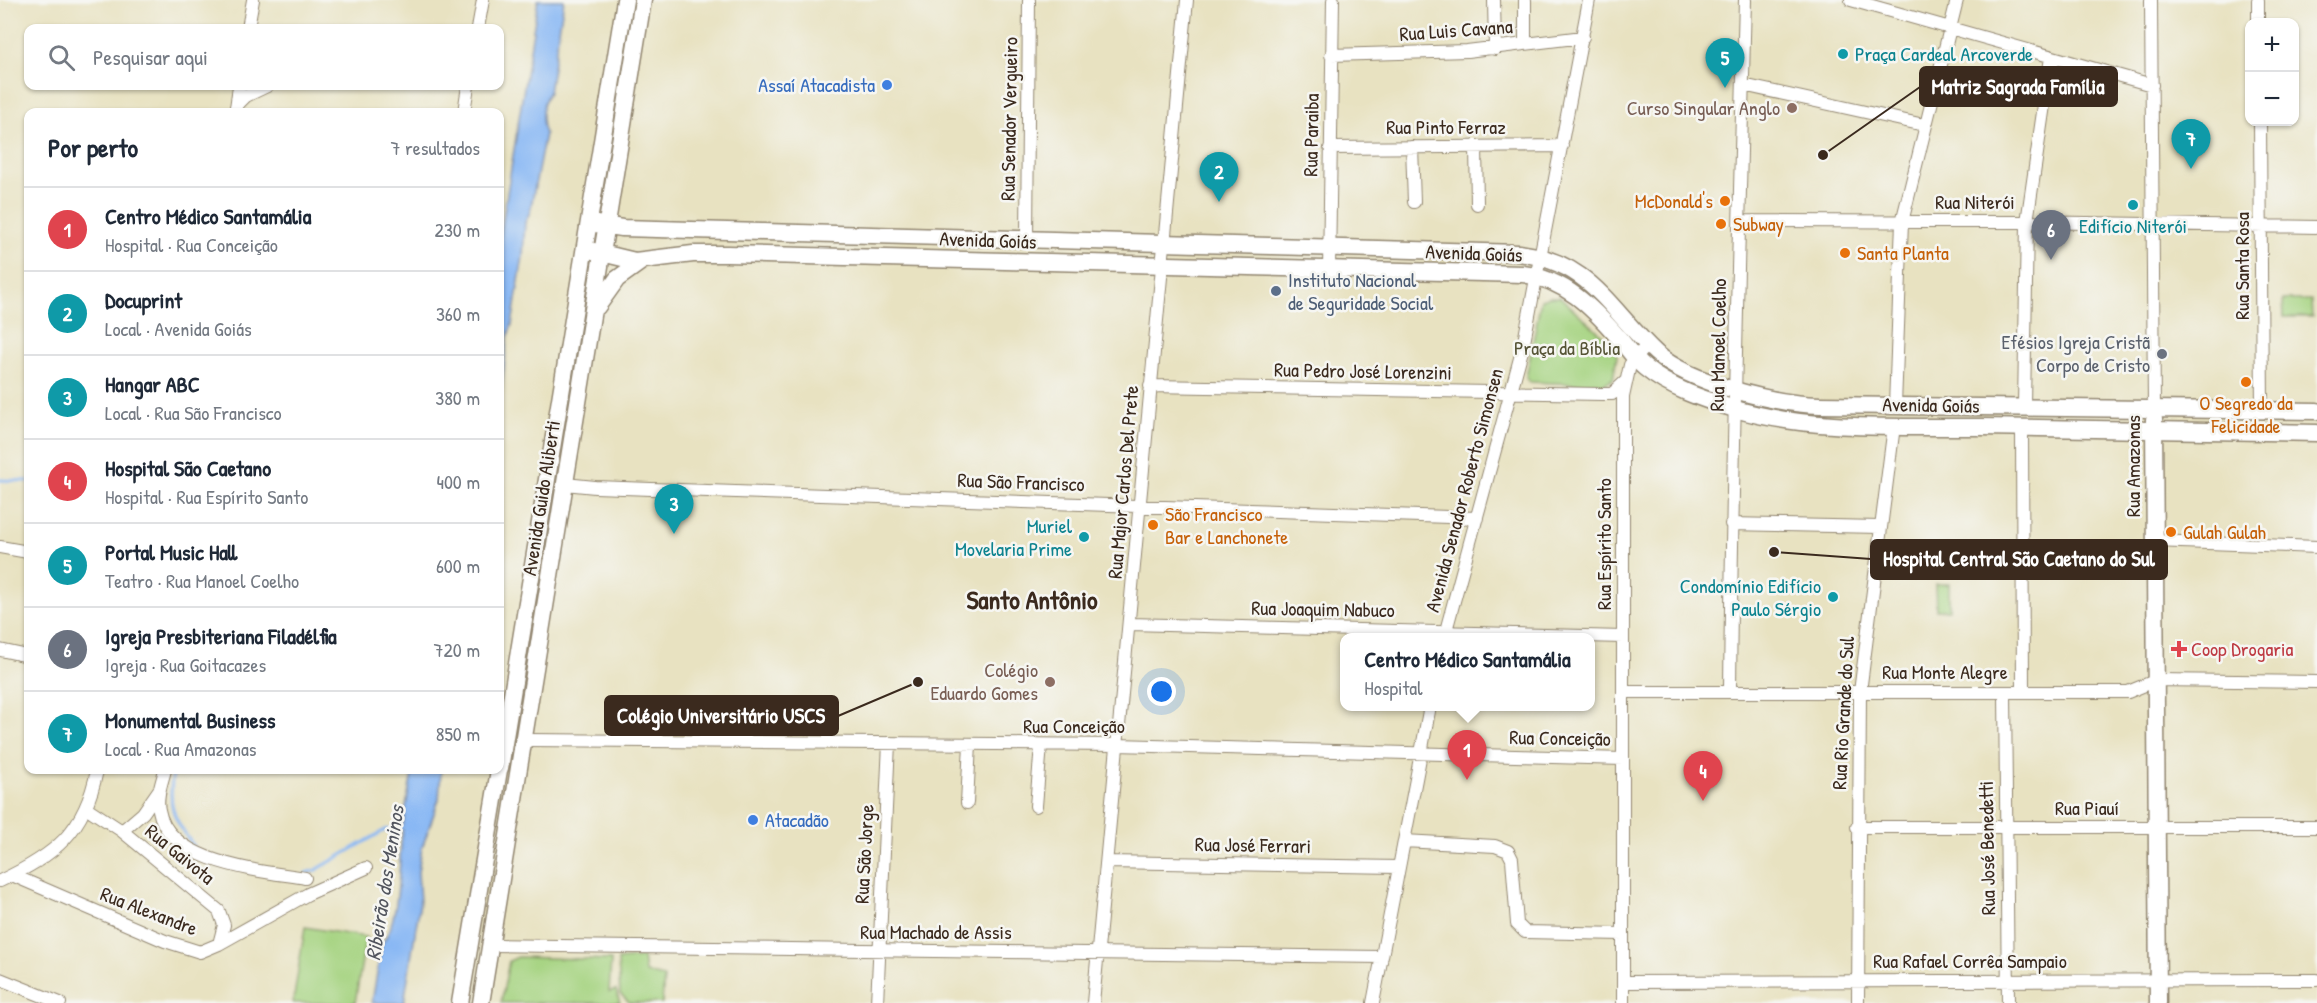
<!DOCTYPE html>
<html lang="pt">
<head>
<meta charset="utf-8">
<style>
  body { margin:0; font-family:"Patrick Hand",sans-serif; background:#f2f2f3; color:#1f2937 }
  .controls { position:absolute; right:18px; top:18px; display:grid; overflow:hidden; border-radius:12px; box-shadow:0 2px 4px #0004 }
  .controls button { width:54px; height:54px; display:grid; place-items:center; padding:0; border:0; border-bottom:2px solid #e0e1e3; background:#fff; color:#1f2937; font:30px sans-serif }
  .you { position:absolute; left:1162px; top:692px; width:21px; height:21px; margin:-15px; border:4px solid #fff; border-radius:50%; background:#1a73e8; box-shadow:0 0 0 9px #1a73e833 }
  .badge { display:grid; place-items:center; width:39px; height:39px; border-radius:50%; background:#b5179e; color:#fff; font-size:20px; font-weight:700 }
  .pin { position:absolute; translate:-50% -50px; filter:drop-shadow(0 2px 3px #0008) }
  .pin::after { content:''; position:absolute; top:32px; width:21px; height:18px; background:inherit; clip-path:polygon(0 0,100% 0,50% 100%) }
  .popup { position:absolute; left:1340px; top:633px; width:255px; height:78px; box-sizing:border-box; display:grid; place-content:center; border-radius:12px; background:#fff; filter:drop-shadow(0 2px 4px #0005); font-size:20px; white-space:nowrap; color:#747a83 }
  .popup b { font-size:22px; color:#1f2937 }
  .popup::after { content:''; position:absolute; left:50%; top:100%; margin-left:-12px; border:12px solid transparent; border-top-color:#fff }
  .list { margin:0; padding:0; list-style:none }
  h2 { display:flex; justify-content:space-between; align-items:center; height:78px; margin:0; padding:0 24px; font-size:26px }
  h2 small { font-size:20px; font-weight:400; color:#747a83 }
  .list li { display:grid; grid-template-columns:39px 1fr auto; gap:18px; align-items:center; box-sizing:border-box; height:84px; padding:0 24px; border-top:2px solid #e0e1e3 }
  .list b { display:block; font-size:22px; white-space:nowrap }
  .list p { margin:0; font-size:20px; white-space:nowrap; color:#747a83 }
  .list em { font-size:20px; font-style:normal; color:#747a83 }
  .icon { flex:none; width:33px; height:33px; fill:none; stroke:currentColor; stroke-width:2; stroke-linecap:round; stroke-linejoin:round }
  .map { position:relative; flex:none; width:2317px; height:1003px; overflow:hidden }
  .search { position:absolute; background:#fff; box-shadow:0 2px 4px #0004; left:24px; top:24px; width:480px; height:66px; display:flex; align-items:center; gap:15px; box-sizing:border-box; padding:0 21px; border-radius:12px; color:#747a83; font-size:22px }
  .panel { position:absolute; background:#fff; box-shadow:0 2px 4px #0004; left:24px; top:108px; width:480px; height:666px; border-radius:12px }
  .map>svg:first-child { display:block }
</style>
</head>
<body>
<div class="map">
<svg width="2317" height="1003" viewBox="0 0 2317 1003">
  <rect width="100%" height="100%" fill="#f6f6f2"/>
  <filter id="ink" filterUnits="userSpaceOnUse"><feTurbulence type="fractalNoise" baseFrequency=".0167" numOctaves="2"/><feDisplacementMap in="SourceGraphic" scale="12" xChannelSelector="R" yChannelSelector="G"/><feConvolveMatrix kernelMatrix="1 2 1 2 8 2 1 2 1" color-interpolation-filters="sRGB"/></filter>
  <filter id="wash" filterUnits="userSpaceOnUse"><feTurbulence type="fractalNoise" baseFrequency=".008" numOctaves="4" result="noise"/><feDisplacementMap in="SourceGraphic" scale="24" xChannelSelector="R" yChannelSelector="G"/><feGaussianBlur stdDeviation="1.35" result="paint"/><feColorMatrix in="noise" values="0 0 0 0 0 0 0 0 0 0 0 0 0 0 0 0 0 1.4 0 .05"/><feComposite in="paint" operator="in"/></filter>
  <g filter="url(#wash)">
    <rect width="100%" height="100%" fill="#e8e2c1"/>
    <path fill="#a5d380" stroke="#707e4f" stroke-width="1.5" d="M1550 297H1560L1612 344 1617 356 1613 379 1602 385 1530 382 1526 378 1541 300Z
      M2283 300H2311L2312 317H2284Z
      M1935 545H1948V571H1935Z
      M1935 584H1949V610H1936Z
      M305 927 366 937 355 1003H293Z
      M518 957 611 960 609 992 616 990 620 1003H501L509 961Z
      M643 957 645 973 664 977 662 1003H630L620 994 618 960Z"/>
    <path fill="#89b8f4" stroke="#627189" stroke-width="1.5" d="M538 0H564L549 92C541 104 540 121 545 134L530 212 525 222 523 256 512 325 507 339 500 403V237Z
      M413 770H441L439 799 422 848 418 872 420 902 404 1003H372L382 943C399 922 399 870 401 844 403 819 408 794 413 770Z"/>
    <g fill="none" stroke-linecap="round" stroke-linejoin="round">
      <path stroke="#89b8f4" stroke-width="3" d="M0 480 28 481
        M174 770C167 803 172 818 193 845
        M306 873 316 870 385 830 404 827"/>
    </g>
  </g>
  <g filter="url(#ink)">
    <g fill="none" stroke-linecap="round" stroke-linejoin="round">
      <defs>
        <path id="minor" d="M1494 0 1495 49
          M1525 0V44
          M1851 0 2152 85
          M2151 0 2154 409
          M2258 0V22
          M248 28 253 0
          M478 28 483 0
          M1331 55 1467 51 1583 37
          M1743 85 1924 125
          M236 106 246 96 267 86
          M236 108 239 86
          M464 112 468 86
          M2260 122 2262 410
          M1476 146 1477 204
          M1412 147 1414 202
          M1330 148 1562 146
          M1741 221 2027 222 2317 227
          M1027 238 1029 0
          M1329 271 1333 0
          M1150 386 1602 394H1612L1625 382
          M1895 405 1902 222 1957 0
          M2024 406 2027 222 2051 57
          M2022 428 2023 692
          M565 484 595 487 1477 518
          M1731 524 1880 527
          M2154 541 2317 547
          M0 547 28 552
          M1130 624 1623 637
          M1444 638 1523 347 1589 0
          M0 650 28 656
          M1623 692H2128L2157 680 2317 682
          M1730 692C1732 461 1739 231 1745 0
          M2005 692 2008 1003
          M525 740 1117 745 1623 759
          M165 770C162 782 156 797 159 810 168 864 264 871 305 878
          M967 803 970 744
          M1036 806 1041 745
          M87 808 122 831 219 911 224 925 219 944
          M1857 827H2317
          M122 831 143 813 159 790
          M1404 841 1495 846 1508 851 1512 859 1517 924 1525 932 1623 934
          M1107 862 1398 867
          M12 875 165 941 200 952 219 944 308 894 366 868
          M0 881C55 855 85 832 97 770
          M491 945 1382 957
          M0 979 60 1003
          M1623 982 2317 980
          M877 1003 889 743
          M1093 1003 1187 0
          M1373 1003 1430 706
          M1623 1003V397L1630 365 1648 344
          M1858 1003 1860 692 1894 426"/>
        <path id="major" d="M590 223 622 228 1519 253C1591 262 1608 308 1656 353 1689 383 1776 404 1820 405L2317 411
          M585 249 635 261 693 254H727L1523 274C1564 279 1592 307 1618 337 1627 347 1634 359 1645 368 1669 388 1705 400 1735 409 1813 432 1901 426 1982 427 2094 429 2205 431 2317 433
          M597 307 617 279 642 261
          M2154 419 2158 1003
          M500 768 625 0
          M460 1003 499 770
          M481 1003 643 0"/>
      </defs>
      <use href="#minor" stroke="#928670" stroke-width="14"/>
      <use href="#major" stroke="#928670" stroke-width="19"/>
      <use href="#minor" stroke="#fff" stroke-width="12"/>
      <use href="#major" stroke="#fff" stroke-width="16"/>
    </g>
  </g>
  <g fill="#0f9aa8" stroke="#f6f6f2" stroke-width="2">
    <circle cx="1843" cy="54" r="6"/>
    <circle cx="2133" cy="205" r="6"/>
    <circle cx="1084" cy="537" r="6"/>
    <circle cx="1833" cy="597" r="6"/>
  </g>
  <g fill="#3f7fe0" stroke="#f6f6f2" stroke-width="2">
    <circle cx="887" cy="85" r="6"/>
    <circle cx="753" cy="820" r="6"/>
  </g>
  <g fill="#8d6e63" stroke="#f6f6f2" stroke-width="2">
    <circle cx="1792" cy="108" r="6"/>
    <circle cx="1050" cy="682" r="6"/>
  </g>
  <g fill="#e8710a" stroke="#f6f6f2" stroke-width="2">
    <circle cx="1725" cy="201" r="6"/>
    <circle cx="1721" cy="224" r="6"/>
    <circle cx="1845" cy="253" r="6"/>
    <circle cx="2246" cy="382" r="6"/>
    <circle cx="1153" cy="525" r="6"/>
    <circle cx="2171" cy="532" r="6"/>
  </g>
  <circle fill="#5c6f8a" stroke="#f6f6f2" stroke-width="2" cx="1276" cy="291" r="6"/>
  <circle fill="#6b7280" stroke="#f6f6f2" stroke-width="2" cx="2162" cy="354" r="6"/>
  <path fill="#e0444e" stroke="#f6f6f2" stroke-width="2" d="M2176 640h6v6h6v6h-6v6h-6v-6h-6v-6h6z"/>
  <g text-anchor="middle" stroke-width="5" stroke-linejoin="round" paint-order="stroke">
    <g font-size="20" fill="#3b2a1e" stroke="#f6f6f2">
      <text transform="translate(1456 30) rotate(-4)" y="7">Rua Luis Cavana</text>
      <text transform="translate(1009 119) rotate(-89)" y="7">Rua Senador Vergueiro</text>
      <text x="1446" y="134">Rua Pinto Ferraz</text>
      <text transform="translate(1311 135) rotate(-89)" y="7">Rua Paraiba</text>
      <text x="1975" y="209">Rua Niterói</text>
      <text transform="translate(988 240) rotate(2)" y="7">Avenida Goiás</text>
      <text transform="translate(1474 253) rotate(2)" y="7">Avenida Goiás</text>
      <text transform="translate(2242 266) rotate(-90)" y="7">Rua Santa Rosa</text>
      <text transform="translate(1718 345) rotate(-89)" y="7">Rua Manoel Coelho</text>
      <text transform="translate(1363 371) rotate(1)" y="7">Rua Pedro José Lorenzini</text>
      <text transform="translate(1931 405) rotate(1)" y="7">Avenida Goiás</text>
      <text transform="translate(2133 466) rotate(-90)" y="7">Rua Amazonas</text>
      <text transform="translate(1021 482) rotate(2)" y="7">Rua São Francisco</text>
      <text transform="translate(1123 482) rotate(-85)" y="7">Rua Major Carlos Del Prete</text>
      <text transform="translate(1464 490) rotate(-75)" y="7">Avenida Senador Roberto Simonsen</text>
      <text transform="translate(541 498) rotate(-81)" y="7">Avenida Guido Aliberti</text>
      <text transform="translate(1604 544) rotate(-90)" y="7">Rua Espírito Santo</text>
      <text transform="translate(1323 609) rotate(1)" y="7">Rua Joaquim Nabuco</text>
      <text x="1945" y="679">Rua Monte Alegre</text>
      <text transform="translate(1843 713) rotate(-87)" y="7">Rua Rio Grande do Sul</text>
      <text x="1074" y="733">Rua Conceição</text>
      <text transform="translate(1560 738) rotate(1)" y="7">Rua Conceição</text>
      <text x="2087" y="815">Rua Piauí</text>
      <text transform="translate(1253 845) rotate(1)" y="7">Rua José Ferrari</text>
      <text transform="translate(1987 848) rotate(-91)" y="7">Rua José Benedetti</text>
      <text transform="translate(180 854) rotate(39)" y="7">Rua Gaivota</text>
      <text transform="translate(864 854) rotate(-87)" y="7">Rua São Jorge</text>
      <text transform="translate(149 911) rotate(21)" y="7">Rua Alexandre</text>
      <text x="936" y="939">Rua Machado de Assis</text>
      <text x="1970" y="968">Rua Rafael Corrêa Sampaio</text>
    </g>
    <g font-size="20" fill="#0d838f" stroke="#f6f6f2" text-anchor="end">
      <text x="1855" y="61" text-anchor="start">Praça Cardeal Arcoverde</text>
      <text x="2133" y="233" text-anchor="middle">Edifício Niterói</text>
      <text x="1072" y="533">Muriel<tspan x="1072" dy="23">Movelaria Prime</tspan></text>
      <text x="1821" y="593">Condomínio Edifício<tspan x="1821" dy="23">Paulo Sérgio</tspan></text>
    </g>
    <g font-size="20" fill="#366cbe" stroke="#f6f6f2" text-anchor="end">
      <text x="875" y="92">Assaí Atacadista</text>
      <text x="765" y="827" text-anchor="start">Atacadão</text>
    </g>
    <g font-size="20" fill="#785e54" stroke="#f6f6f2" text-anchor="end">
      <text x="1780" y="115">Curso Singular Anglo</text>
      <text x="1038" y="677">Colégio<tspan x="1038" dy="23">Eduardo Gomes</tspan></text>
    </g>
    <g font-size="20" fill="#c56008" stroke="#f6f6f2" text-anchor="start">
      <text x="1713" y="208" text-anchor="end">McDonald's</text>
      <text x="1733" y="231">Subway</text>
      <text x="1857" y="260">Santa Planta</text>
      <text x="2246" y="410" text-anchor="middle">O Segredo da<tspan x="2246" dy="23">Felicidade</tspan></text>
      <text x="1165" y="521">São Francisco<tspan x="1165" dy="23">Bar e Lanchonete</tspan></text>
      <text x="2183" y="539">Gulah Gulah</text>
    </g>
    <g font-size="20" fill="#4e5e75" stroke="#f6f6f2" text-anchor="start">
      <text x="1288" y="287">Instituto Nacional<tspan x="1288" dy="23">de Seguridade Social</tspan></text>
    </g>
    <g font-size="20" fill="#5b616d" stroke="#f6f6f2" text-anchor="end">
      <text x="2150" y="349">Efésios Igreja Cristã<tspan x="2150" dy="23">Corpo de Cristo</tspan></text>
    </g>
    <g font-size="20" fill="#565436" stroke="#f6f6f2">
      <text x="1567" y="355">Praça da Bíblia</text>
    </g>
    <g font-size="20" fill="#be3a42" stroke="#f6f6f2" text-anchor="start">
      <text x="2191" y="656">Coop Drogaria</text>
    </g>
    <g font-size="21" font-style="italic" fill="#52555e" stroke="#f6f6f2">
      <text transform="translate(385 883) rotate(-81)" y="7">Ribeirão dos Meninos</text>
    </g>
    <g font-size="26" font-weight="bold" fill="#3b2a1e" stroke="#f6f6f2">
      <text x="1032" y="609">Santo Antônio</text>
    </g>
  </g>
  <path fill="none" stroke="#3b2a1e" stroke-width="2" d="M1823 155L1920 87M1774 552L1871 559M918 682L838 716"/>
  <g fill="#3b2a1e" stroke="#f6f6f2" stroke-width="2">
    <circle cx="1823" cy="155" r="6"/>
    <circle cx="1774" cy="552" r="6"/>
    <circle cx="918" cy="682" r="6"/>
  </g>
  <g fill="#3b2a1e" stroke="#3b2a1e" stroke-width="2">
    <rect x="1920" y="67" width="197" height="39" rx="6"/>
    <rect x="1871" y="540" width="296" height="39" rx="6"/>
    <rect x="605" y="696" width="233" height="39" rx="6"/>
  </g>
  <g font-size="21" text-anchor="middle" font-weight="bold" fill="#fff">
    <text x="2018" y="94">Matriz Sagrada Família</text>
    <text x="2019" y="566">Hospital Central São Caetano do Sul</text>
    <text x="721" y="723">Colégio Universitário USCS</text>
  </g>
</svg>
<div class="controls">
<button>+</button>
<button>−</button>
</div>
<div class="you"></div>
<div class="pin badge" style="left:1467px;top:780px;background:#e0444e">1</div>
<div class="popup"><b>Centro Médico Santamália</b>Hospital</div>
<div class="pin badge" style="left:1219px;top:202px;background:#0f9aa8">2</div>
<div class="pin badge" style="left:674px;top:534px;background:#0f9aa8">3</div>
<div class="pin badge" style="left:1703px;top:801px;background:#e0444e">4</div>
<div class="pin badge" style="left:1725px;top:88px;background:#0f9aa8">5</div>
<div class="pin badge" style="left:2051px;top:260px;background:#6b7280">6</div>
<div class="pin badge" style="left:2191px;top:169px;background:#0f9aa8">7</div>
<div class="search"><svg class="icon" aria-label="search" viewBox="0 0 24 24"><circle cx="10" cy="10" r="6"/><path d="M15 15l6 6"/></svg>Pesquisar aqui</div>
<section class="panel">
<h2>Por perto<small>7 resultados</small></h2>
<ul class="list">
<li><span class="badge" style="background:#e0444e">1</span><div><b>Centro Médico Santamália</b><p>Hospital · Rua Conceição</p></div><em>230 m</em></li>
<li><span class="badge" style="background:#0f9aa8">2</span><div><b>Docuprint</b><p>Local · Avenida Goiás</p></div><em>360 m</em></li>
<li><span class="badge" style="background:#0f9aa8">3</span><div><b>Hangar ABC</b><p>Local · Rua São Francisco</p></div><em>380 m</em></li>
<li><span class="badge" style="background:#e0444e">4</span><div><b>Hospital São Caetano</b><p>Hospital · Rua Espírito Santo</p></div><em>400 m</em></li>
<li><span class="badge" style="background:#0f9aa8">5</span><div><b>Portal Music Hall</b><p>Teatro · Rua Manoel Coelho</p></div><em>600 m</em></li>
<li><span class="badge" style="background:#6b7280">6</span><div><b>Igreja Presbiteriana Filadélfia</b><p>Igreja · Rua Goitacazes</p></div><em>720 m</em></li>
<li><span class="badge" style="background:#0f9aa8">7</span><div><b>Monumental Business</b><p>Local · Rua Amazonas</p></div><em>850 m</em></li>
</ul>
</section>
</div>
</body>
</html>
